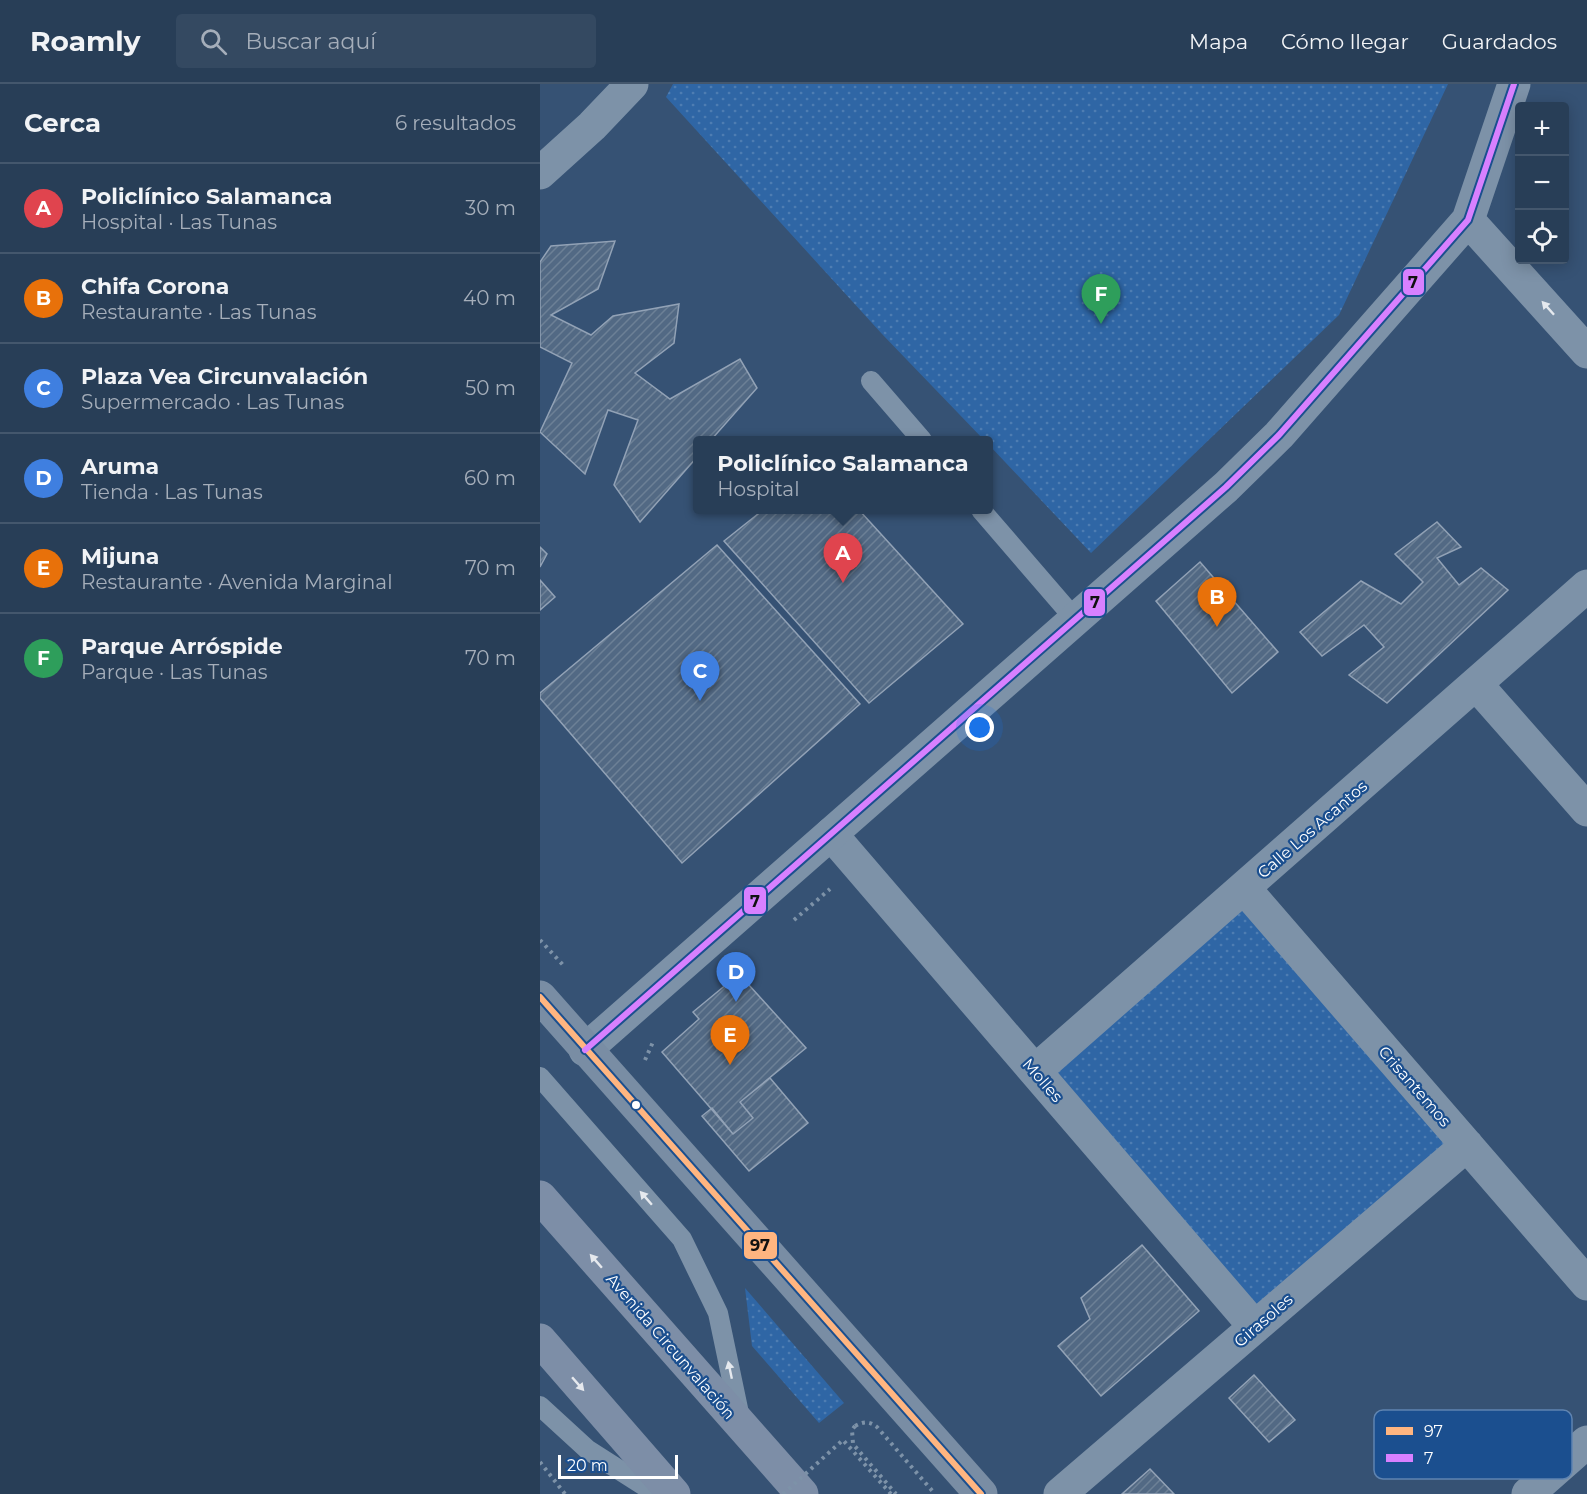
<!DOCTYPE html>
<html lang="es">
<head>
<meta charset="utf-8">
<style>
  body { margin:0; font-family:Montserrat,sans-serif; background:#344961; color:#f1f3f6 }
  .controls { position:absolute; right:18px; top:18px; display:grid; overflow:hidden; border-radius:6px; box-shadow:0 3px 15px #0003 }
  .controls button { width:54px; height:54px; display:grid; place-items:center; padding:0; border:0; border-bottom:2px solid #44576d; background:#283e57; color:#f1f3f6; font:30px sans-serif }
  .scale { position:absolute; left:18px; bottom:15px; width:120px; box-sizing:border-box; padding-left:6px; border:3px solid #fff; border-top:0; font-size:16px; line-height:21px; white-space:nowrap; color:#fff; -webkit-text-stroke:4px #1b4f8f; paint-order:stroke }
  .you { position:absolute; left:440px; top:644px; width:21px; height:21px; margin:-15px; border:4px solid #fff; border-radius:50%; background:#1a73e8; box-shadow:0 0 0 9px #1a73e833 }
  .badge { display:grid; place-items:center; width:39px; height:39px; border-radius:50%; background:#b9c2ce; color:#fff; font-size:20px; font-weight:700 }
  .pin { position:absolute; translate:-50% -50px; filter:drop-shadow(0 2px 3px #0008) }
  .pin::after { content:''; position:absolute; top:32px; width:21px; height:18px; background:inherit; clip-path:polygon(0 0,100% 0,50% 100%) }
  .popup { position:absolute; left:153px; top:352px; width:300px; height:78px; box-sizing:border-box; display:grid; place-content:center; border-radius:6px; background:#283e57; filter:drop-shadow(0 2px 4px #0005); font-size:20px; white-space:nowrap; color:#a5aeba }
  .popup b { font-size:22px; color:#f1f3f6 }
  .popup::after { content:''; position:absolute; left:50%; top:100%; margin-left:-12px; border:12px solid transparent; border-top-color:#283e57 }
  .list { margin:0; padding:0; list-style:none }
  h2 { display:flex; justify-content:space-between; align-items:center; height:78px; margin:0; padding:0 24px; font-size:26px }
  h2 small { font-size:20px; font-weight:400; color:#a5aeba }
  .list li { display:grid; grid-template-columns:39px 1fr auto; gap:18px; align-items:center; box-sizing:border-box; height:90px; padding:0 24px; border-top:2px solid #44576d }
  .list b { display:block; font-size:22px; white-space:nowrap }
  .list p { margin:0; font-size:20px; white-space:nowrap; color:#a5aeba }
  .list em { font-size:20px; font-style:normal; color:#a5aeba }
  .icon { flex:none; width:33px; height:33px; fill:none; stroke:currentColor; stroke-width:2; stroke-linecap:round; stroke-linejoin:round }
  .map { position:relative; flex:none; width:1047px; height:1410px; overflow:hidden }
  header { display:flex; align-items:center; gap:36px; box-sizing:border-box; height:84px; padding:0 30px; background:#283e57; border-bottom:2px solid #44576d }
  header strong { font-size:28px }
  nav { display:flex; gap:33px; margin-inline-start:auto; font-size:21px }
  .search { width:420px; height:54px; background:#344961; display:flex; align-items:center; gap:15px; box-sizing:border-box; padding:0 21px; border-radius:6px; color:#a5aeba; font-size:22px }
  main { display:flex }
  aside { flex:1; background:#283e57 }
  .map>svg:first-child { display:block }
</style>
</head>
<body>
<header>
<strong>Roamly</strong>
<div class="search"><svg class="icon" aria-label="search" viewBox="0 0 24 24"><circle cx="10" cy="10" r="6"/><path d="M15 15l6 6"/></svg>Buscar aquí</div>
<nav><a>Mapa</a><a>Cómo llegar</a><a>Guardados</a></nav>
</header>
<main>
<aside>
<h2>Cerca<small>6 resultados</small></h2>
<ul class="list">
<li><span class="badge" style="background:#e0444e">A</span><div><b>Policlínico Salamanca</b><p>Hospital · Las Tunas</p></div><em>30 m</em></li>
<li><span class="badge" style="background:#e8710a">B</span><div><b>Chifa Corona</b><p>Restaurante · Las Tunas</p></div><em>40 m</em></li>
<li><span class="badge" style="background:#3f7fe0">C</span><div><b>Plaza Vea Circunvalación</b><p>Supermercado · Las Tunas</p></div><em>50 m</em></li>
<li><span class="badge" style="background:#3f7fe0">D</span><div><b>Aruma</b><p>Tienda · Las Tunas</p></div><em>60 m</em></li>
<li><span class="badge" style="background:#e8710a">E</span><div><b>Mijuna</b><p>Restaurante · Avenida Marginal</p></div><em>70 m</em></li>
<li><span class="badge" style="background:#2e9e5b">F</span><div><b>Parque Arróspide</b><p>Parque · Las Tunas</p></div><em>70 m</em></li>
</ul>
</aside>
<div class="map">
<svg width="1047" height="1410" viewBox="0 0 1047 1410">
  <defs>
    <pattern id="green-dots" width="8" height="8" patternUnits="userSpaceOnUse" patternTransform="scale(1.5)"><rect width="8" height="8" fill="#2f66a5"/><path d="M2 2h.1M6 6h.1" fill="none" stroke="#4e7db2" stroke-width="1.8" stroke-linecap="round"/></pattern>
    <pattern id="building-hatch" width="6" height="6" patternUnits="userSpaceOnUse" patternTransform="scale(1.5)"><rect width="6" height="6" fill="#526984"/><path d="M-1 1l2-2M0 6l6-6M5 7l2-2" fill="none" stroke="#6c8096"/></pattern>
  </defs>
  <rect width="100%" height="100%" fill="#365274"/>
  <path fill="url(#green-dots)" d="M133 0H908L799 231 551 469 449 361 448 356H444L342 250 126 13Z
    M700 823 913 1063 717 1229 508 988Z
    M205 1204 304 1319 279 1339 212 1262Z"/>
  <path fill="url(#building-hatch)" stroke="#92a2b6" stroke-width="1.5" d="M75 157 58 205 11 231 51 251 73 232 139 220 134 259 95 289 130 315 200 275 217 304 171 356H158V372L100 438 74 401 98 336 68 326 45 390 0 348 32 279 0 263V178L11 162Z
    M223 426H319L423 540 329 619 184 457Z
    M897 438 921 463 897 474 919 501 941 484 968 506 847 619 809 591 844 563 824 541 782 572 760 548 821 497 861 520 883 498 855 470Z
    M177 461 320 620 142 779 0 614V609Z
    M0 463 7 470 0 483Z
    M660 478 738 568 692 609 616 517Z
    M0 496 15 513 0 526Z
    M199 890 266 964 200 1018 213 1034 193 1050 122 968 159 935 153 928Z
    M230 994 268 1039 209 1087 162 1032 172 1024 193 1050 213 1034 200 1018Z
    M602 1161 659 1227 561 1312 518 1262 550 1235 541 1214Z
    M714 1291 755 1336 729 1358 689 1314Z
    M610 1385 634 1410H582Z"/>
  <g fill="none" stroke-linecap="round" stroke-linejoin="round">
    <path stroke="#7d92a8" stroke-width="4" stroke-dasharray="3 4.5" stroke-linecap="butt" d="M254 836 290 805
      M0 856 24 882
      M105 976 113 958
      M315 1342 312 1346 313 1360 356 1410
      M0 1378 25 1410"/>
    <path stroke="#7d92a8" stroke-width="20" d="M331 297 382 356
      M441 426 535 535
      M0 993 142 1155 178 1229 200 1334
      M0 1322 48 1366 117 1410"/>
    <path stroke="#7d92a8" stroke-width="33" d="M0 89 52 42 92 0
      M936 600 1047 726
      M291 750 715 1243
      M704 804 1047 1200
      M495 987 1047 502
      M520 1410 927 1061
      M988 1410 1047 1358"/>
    <path stroke="#7d92a8" stroke-width="33" d="M928 136 1047 268
      M45 966 686 403 739 351 928 136 974 0"/>
    <path stroke="#798da4" stroke-width="33" d="M0 913 441 1410"/>
    <path stroke="#7d8ea7" stroke-width="33" d="M0 1113 262 1410
      M0 1256 134 1410"/>
    <path stroke="#7d92a8" stroke-width="4" stroke-dasharray="3 4.5" stroke-linecap="butt" d="M315 1342C324 1337 329 1337 337 1343L395 1410
      M243 1410 303 1356 351 1410"/>
    <defs>
      <path id="bus-1" d="M0 913 441 1410"/>
      <path id="bus-2" d="M45 966 686 403 739 351 928 136 974 0"/>
    </defs>
    <use href="#bus-1" stroke="#1b4f8f" stroke-width="10"/>
    <use href="#bus-2" stroke="#1b4f8f" stroke-width="10"/>
    <use href="#bus-1" stroke="#ffb580" stroke-width="6"/>
    <use href="#bus-2" stroke="#d880ff" stroke-width="6"/>
  </g>
  <defs><path id="oneway-solid" d="M-6-.8H1V-3.2L6.5 0L1 3.2V.8H-6Z" transform="scale(1.5)"/></defs>
  <g fill="#e5e9ee">
    <use href="#oneway-solid" transform="translate(1008 224) rotate(-132)"/>
    <use href="#oneway-solid" transform="translate(106 1114) rotate(-131)"/>
    <use href="#oneway-solid" transform="translate(190 1286) rotate(-102)"/>
  </g>
  <g fill="#e5e8ed">
    <use href="#oneway-solid" transform="translate(56 1177) rotate(-131)"/>
    <use href="#oneway-solid" transform="translate(38 1300) rotate(49)"/>
  </g>
  <circle fill="#fff" stroke="#1b4f8f" stroke-width="2" cx="96" cy="1021" r="5"/>
  <g text-anchor="middle" stroke-width="4.5" stroke-linejoin="round" paint-order="stroke">
    <g font-size="16" fill="#fff" stroke="#1b4f8f">
      <text transform="translate(772 745) rotate(-41)" y="6">Calle Los Acantos</text>
      <text transform="translate(503 996) rotate(49)" y="6">Molles</text>
      <text transform="translate(875 1002) rotate(49)" y="6">Crisantemos</text>
      <text transform="translate(723 1236) rotate(-41)" y="6">Girasoles</text>
      <text transform="translate(131 1262) rotate(49)" y="6">Avenida Circunvalación</text>
    </g>
  </g>
  <rect x="834" y="1326" width="198" height="69" rx="9" fill="#1b4f8f" stroke="#5f84b1" stroke-width="1.5"/>
  <rect x="846" y="1343" width="27" height="8" fill="#ffb580"/>
  <rect x="846" y="1370" width="27" height="8" fill="#d880ff"/>
  <g font-size="16" fill="#fff">
    <text x="884" y="1353">97</text>
    <text x="884" y="1380">7</text>
  </g>
  <g stroke="#1b4f8f" stroke-width="2">
    <rect x="862" y="184" width="23" height="28" rx="6" fill="#d880ff"/>
    <rect x="543" y="504" width="23" height="29" rx="6" fill="#d880ff"/>
    <rect x="203" y="802" width="24" height="29" rx="6" fill="#d880ff"/>
    <rect x="203" y="1147" width="35" height="29" rx="6" fill="#ffb580"/>
  </g>
  <g font-size="16" text-anchor="middle" font-weight="bold" fill="#111">
    <text x="873" y="204">7</text>
    <text x="555" y="524">7</text>
    <text x="215" y="823">7</text>
    <text x="220" y="1167">97</text>
  </g>
</svg>
<div class="controls">
<button>+</button>
<button>−</button>
<button><svg class="icon" aria-label="locate" viewBox="0 0 24 24"><circle cx="12" cy="12" r="6"/><path d="M12 2v4M12 18v4M2 12h4M18 12h4"/></svg></button>
</div>
<div class="scale">20 m</div>
<div class="you"></div>
<div class="pin badge" style="left:303px;top:499px;background:#e0444e">A</div>
<div class="popup"><b>Policlínico Salamanca</b>Hospital</div>
<div class="pin badge" style="left:677px;top:543px;background:#e8710a">B</div>
<div class="pin badge" style="left:160px;top:617px;background:#3f7fe0">C</div>
<div class="pin badge" style="left:196px;top:918px;background:#3f7fe0">D</div>
<div class="pin badge" style="left:190px;top:981px;background:#e8710a">E</div>
<div class="pin badge" style="left:561px;top:240px;background:#2e9e5b">F</div>
</div>
</main>
</body>
</html>
